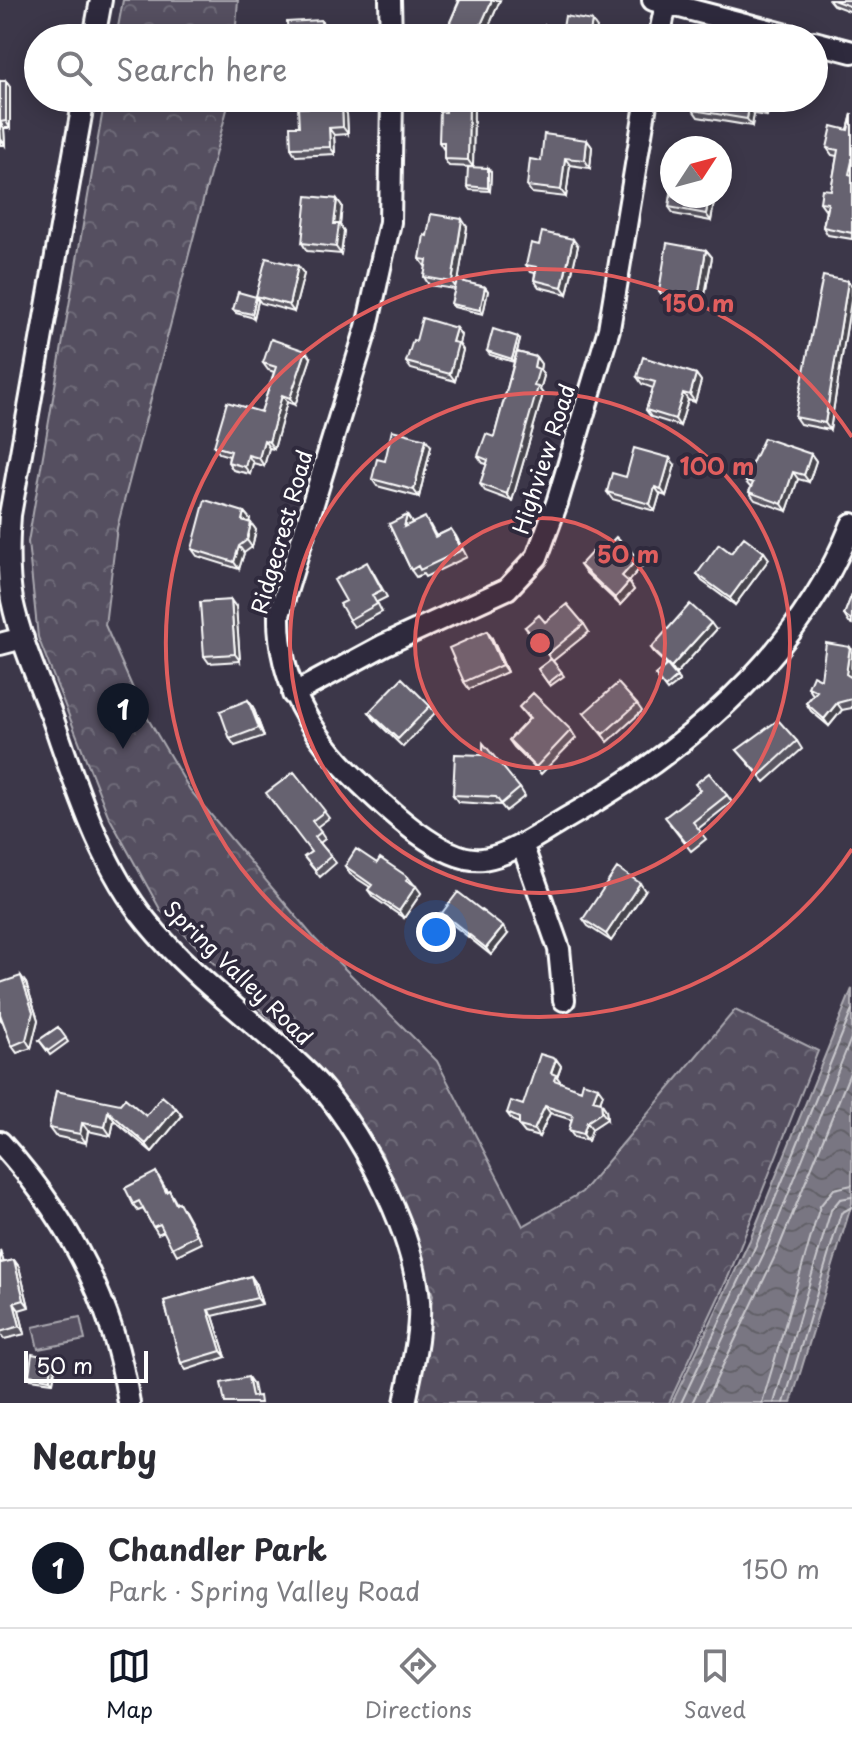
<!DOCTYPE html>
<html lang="en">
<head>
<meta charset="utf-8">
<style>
  body { margin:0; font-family:"Playpen Sans",sans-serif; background:#f2f2f3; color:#2b2b33 }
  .compass { position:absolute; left:660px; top:136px; width:72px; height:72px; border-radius:50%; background:#fff; box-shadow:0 4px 20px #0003; rotate:54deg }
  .scale { position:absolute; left:24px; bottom:20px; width:124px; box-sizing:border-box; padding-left:8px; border:4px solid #fff; border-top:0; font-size:22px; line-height:28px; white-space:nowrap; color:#fff; -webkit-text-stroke:6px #2f2a3d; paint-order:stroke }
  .you { position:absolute; left:436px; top:932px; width:28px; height:28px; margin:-20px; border:6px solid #fff; border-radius:50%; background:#1a73e8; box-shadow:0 0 0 12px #1a73e833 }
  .badge { display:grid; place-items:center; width:52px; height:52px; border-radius:50%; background:#111827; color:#fff; font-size:26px; font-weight:700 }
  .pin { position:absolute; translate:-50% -66px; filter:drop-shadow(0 2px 4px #0008) }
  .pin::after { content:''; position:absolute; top:42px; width:28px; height:24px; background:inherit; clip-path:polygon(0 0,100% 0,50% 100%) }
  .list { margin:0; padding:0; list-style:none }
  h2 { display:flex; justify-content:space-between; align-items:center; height:104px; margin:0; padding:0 32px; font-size:34px }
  h2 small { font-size:26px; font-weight:400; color:#7c7c81 }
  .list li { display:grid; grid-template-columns:52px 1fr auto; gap:24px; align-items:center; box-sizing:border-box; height:120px; padding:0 32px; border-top:2px solid #e1e1e2 }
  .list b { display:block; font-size:30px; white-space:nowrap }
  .list p { margin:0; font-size:26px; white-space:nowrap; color:#7c7c81 }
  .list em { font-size:26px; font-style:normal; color:#7c7c81 }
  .icon { flex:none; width:44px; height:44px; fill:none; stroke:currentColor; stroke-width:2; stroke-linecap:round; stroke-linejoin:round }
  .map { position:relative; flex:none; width:852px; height:1403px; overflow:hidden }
  .search { position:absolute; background:#fff; box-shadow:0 4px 20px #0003; left:24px; right:24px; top:24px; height:88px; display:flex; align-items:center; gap:20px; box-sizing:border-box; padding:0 28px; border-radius:44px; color:#7c7c81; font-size:30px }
  .sheet { height:224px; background:#fff }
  nav { display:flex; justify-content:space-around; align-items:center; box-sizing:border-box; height:112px; border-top:2px solid #e1e1e2; background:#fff; font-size:22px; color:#7c7c81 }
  nav a { display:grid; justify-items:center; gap:4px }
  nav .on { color:#111827 }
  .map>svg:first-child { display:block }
</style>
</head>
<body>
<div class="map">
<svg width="852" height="1403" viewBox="0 0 852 1403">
  <defs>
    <pattern id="park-crowns" width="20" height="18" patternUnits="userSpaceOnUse" patternTransform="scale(2)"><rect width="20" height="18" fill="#555060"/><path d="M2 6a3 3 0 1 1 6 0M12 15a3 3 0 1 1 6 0" fill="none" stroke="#6e6a78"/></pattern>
    <pattern id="water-waves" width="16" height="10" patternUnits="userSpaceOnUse" patternTransform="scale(2)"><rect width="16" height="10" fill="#797682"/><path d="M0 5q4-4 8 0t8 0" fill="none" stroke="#626167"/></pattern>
  </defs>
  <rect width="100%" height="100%" fill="#3c3749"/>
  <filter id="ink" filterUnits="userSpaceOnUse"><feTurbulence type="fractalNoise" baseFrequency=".0125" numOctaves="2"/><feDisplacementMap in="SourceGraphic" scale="16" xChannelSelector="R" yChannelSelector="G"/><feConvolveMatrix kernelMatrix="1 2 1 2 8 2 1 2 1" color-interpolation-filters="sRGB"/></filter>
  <g filter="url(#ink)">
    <path fill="#555060" stroke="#aaa8b0" stroke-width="2" d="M80 1317 85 1340 38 1349 33 1327Z"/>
    <path fill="url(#park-crowns)" stroke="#aaa8b0" stroke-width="2" d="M123 0H238L235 38H116Z
      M105 98H230L117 528 105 625 141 707 190 790 315 939 437 1061 523 1226 582 1192 735 1010 818 1051 729 1275 669 1403H411L433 1295 382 1154 324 1073 161 911 108 815 38 637 28 542Z"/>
    <path fill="url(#water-waves)" stroke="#afadb4" stroke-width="2" d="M852 989V1203L791 1403H672L750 1240Z"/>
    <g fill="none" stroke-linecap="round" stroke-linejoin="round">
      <path stroke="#c9c8cd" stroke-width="2" d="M681 1403 757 1243 852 1010
        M692 1403 767 1247 852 1036
        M705 1403 777 1252 852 1068
        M762 1403 820 1206 834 1189 852 1185
        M774 1403 831 1210 840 1199 852 1197
        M784 1403 841 1213 852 1207"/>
      <defs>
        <path id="minor" d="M390 0 391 38
          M653 0 799 38
          M94 38 101 0
          M659 38 666 4
          M814 42 852 52
          M84 98 10 515C8 544 7 572 12 600 20 639 37 677 51 714 76 785 99 863 147 922 194 980 258 1023 310 1075 359 1124 414 1232 419 1301 421 1335 411 1370 405 1403
          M392 98 390 222 367 327 279 615C278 680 311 736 357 780 384 806 443 864 483 859 511 855 541 833 565 819 686 751 799 656 852 524
          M0 644 23 638
          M293 694 384 645 507 589 537 557 557 503 609 329 647 98
          M522 844 559 949 564 1000
          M0 1142C68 1217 114 1302 129 1403"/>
      </defs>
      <use href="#minor" stroke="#fff" stroke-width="26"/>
      <use href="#minor" stroke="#2f2a3d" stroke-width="20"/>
    </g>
    <path fill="#585460" stroke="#fff" stroke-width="2" d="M456 0H500L484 38H456L452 36 447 29 459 1Z
      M829 0H852V12L833 5Z
      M0 81 10 87V128H4L5 145H0Z
      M533 98H566L564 106 535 101Z
      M694 98H769L770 99 767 116 754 114 752 126 698 117 693 110Z
      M474 106 473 167 449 166 444 159V150L439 142 446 112Z
      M347 114 348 134 334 135 335 154 296 156 291 148 299 126Z
      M852 114V239L828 235 823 227 826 209H825L820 202 831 190 837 156 832 155 827 148 848 130Z
      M587 140 592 147 590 168 570 165 566 197 532 193 527 186 541 161Z
      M488 168 491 172 490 191 470 190 467 186Z
      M672 196H715L711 221 674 214 669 207Z
      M337 199 342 206 340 225 344 231 341 254 307 251 302 243Z
      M467 227 458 281 485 287 488 291 483 314 454 307 451 304 455 289 429 285 424 277 426 267 425 266 420 259 427 236Z
      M578 246 567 294 539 287 534 280 535 273 531 272 526 265Z
      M706 250 712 257 703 305 664 298 659 291Z
      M298 266 304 274 294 312 261 303 256 296Z
      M852 286V295L830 430 800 424 795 417Z
      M258 301 254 318 236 313 233 310Z
      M456 328 461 335 459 344 463 350 455 381 411 369 406 362 416 341Z
      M520 340 517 352 536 357 541 364 540 370 544 376 540 390 543 394 512 501 485 491 480 484 487 464 483 463 478 456 494 437 514 362 490 355 487 351Z
      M311 358 295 405 287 402 274 449 269 448 264 466 253 463 250 474 233 470 228 462 229 456 219 453 214 446 261 412 274 372 268 370 263 363Z
      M696 374 701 381 695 402 688 400 680 426 651 417 646 410 653 388 642 384 637 377Z
      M431 446 419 497 377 486 372 479 385 461Z
      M811 454 816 461 809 482 798 479 787 511 755 500 749 492 751 488 744 480Z
      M675 465 666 496 660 494 655 511 612 499 607 492Z
      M244 512 250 519 248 522 251 523 256 530 252 547 244 553 239 569 197 556 192 549Z
      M412 523V524L430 525 436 536 451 529 456 536 467 557 425 577 423 574 416 577 411 570 389 524Z
      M764 552 769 559 735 605 702 581 697 574 731 553Z
      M599 555 638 558 643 565 628 581 634 590 620 605 585 572 580 565Z
      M372 570 387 597 377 602 382 612 354 627 349 620 346 601Z
      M852 594V624L849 623 844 615Z
      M236 607 240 661 209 663 204 656Z
      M545 622 584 624 589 632 553 661 564 676 550 686 538 669 551 659 525 627Z
      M716 630 676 674 668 667 680 681 667 691 655 675 667 665 656 655 651 648Z
      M492 638 507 672 469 689 464 682Z
      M852 650V708L842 710 829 726 811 711 806 703 813 695 808 687 821 679Z
      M248 700 253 707 264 736 235 746 230 739Z
      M637 704 642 711 608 742 584 713Z
      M430 706 435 713 403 747 374 719 369 712Z
      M519 707 571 730 576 738 541 774 514 747 509 740 529 719Z
      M797 741 802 749 765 782 737 750Z
      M294 772 329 818 317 827 325 839 320 843 336 863 320 877 304 857 311 852Z
      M520 788 525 796 506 811 501 805 458 802 453 795Z
      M727 795 732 802 698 829 706 839 691 851 670 824Z
      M377 863 408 877 421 893 404 918 373 897 368 890 370 887 350 874 345 866Z
      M645 891 611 941 588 926 583 919Z
      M442 913 508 934 491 955 447 920Z
      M0 983H26L38 1020 31 1048 17 1053 12 1046 3 1022 0 1019Z
      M58 1027 68 1042 50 1055 39 1040Z
      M556 1059 561 1066 557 1077 560 1083 581 1090 603 1094 600 1102 606 1110 607 1119 592 1129 588 1141 574 1137 569 1130 572 1120 550 1113 539 1137 525 1133 519 1126V1123L512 1120 507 1113 523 1105Z
      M56 1091 146 1116 176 1108 182 1116 152 1152 114 1120 111 1136 88 1131 86 1143 55 1136 49 1128Z
      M156 1172 167 1191 169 1190 177 1204 184 1210 202 1243 177 1255 164 1231 158 1234 143 1209 138 1211 133 1204Z
      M0 1250 4 1263 14 1260 19 1267 29 1307 19 1310 25 1334 4 1339 0 1333Z
      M251 1276 255 1282 262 1304 213 1316 226 1357 186 1370 181 1363 164 1301Z
      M56 1361 53 1382 31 1379 29 1375Z"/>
    <path fill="#47454e" stroke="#fff" stroke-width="2" d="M492 0H500L484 38H475Z
      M321 20 326 28V38H322Z
      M592 21 597 28 595 38H589Z
      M6 81 10 87V128L6 121Z
      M560 98H566L564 106 559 99Z
      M764 98H769L770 99 767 116 762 109Z
      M469 99 474 106 473 167 468 160Z
      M342 106 347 114 348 134 343 127Z
      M749 107 754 114 752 126 747 119Z
      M0 122 4 128 5 145 1 139Z
      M329 128 334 135 335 154 330 147Z
      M587 140 592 147 590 168 585 160Z
      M720 154 724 160 723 194 720 190Z
      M565 158 570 165 566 197 561 190Z
      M488 168 491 172 490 191 488 188Z
      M709 196H715L711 221 706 214Z
      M337 199 342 206 340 225 344 231 341 254 336 247 334 224Z
      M462 219 467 227 457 289 452 282Z
      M573 239 578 246 567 294 562 287Z
      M706 250 712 257 703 305 698 297Z
      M298 266 304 274 294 312 289 305Z
      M848 281 852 286V295L830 430 825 423Z
      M485 287 488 291 483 314 480 310Z
      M256 297 258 301 254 318 252 314Z
      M456 328 461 335 459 344 463 350 455 381 450 374 452 342Z
      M518 337 520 340 514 362 512 359Z
      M306 351 311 358 295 405 290 398Z
      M536 357 541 364 540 370 544 376 540 390 543 394 512 501 507 494Z
      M696 374 701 381 695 402 690 395Z
      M683 393 688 400 680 426 675 419Z
      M282 395 287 402 274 449 269 442Z
      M426 439 431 446 419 497 414 490Z
      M264 440 269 448 264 466 259 458Z
      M811 454 816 461 809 482 804 475Z
      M248 455 253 463 250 474 245 467Z
      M670 458 675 465 666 496 661 489Z
      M793 472 798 479 787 511 782 504Z
      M655 487 660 494 655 511 650 504Z
      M244 512 250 519 247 528 242 520Z
      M407 515 412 523 409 535 404 527Z
      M251 523 256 530 252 547 247 540Z
      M239 546 244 553 239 569 234 562Z
      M764 552 769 559 735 605 730 598Z
      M638 558 643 565 627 583 622 576Z
      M629 582 634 590 620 605 615 598Z
      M231 600 236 607 240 661 235 654Z
      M711 623 716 630 676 674 671 667Z
      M487 631 492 638 507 672 502 665Z
      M850 647 852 650 851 681 846 674Z
      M248 700 253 707 264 736 259 728Z
      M837 703 842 710 829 726 824 719Z
      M640 883 645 891 611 941 606 934Z
      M416 886 421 893 404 918 399 911Z
      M503 927 508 934 491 955 486 948Z
      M21 976 26 983 38 1020 31 1048 26 1040Z
      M556 1059 561 1066 557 1077 561 1082 559 1088 554 1080 551 1073Z
      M598 1087 603 1094 598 1107 593 1100Z
      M601 1102 606 1110 607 1119 602 1112Z
      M545 1106 550 1113 539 1137 534 1130Z
      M176 1108 182 1116 152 1152 146 1144Z
      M108 1111 114 1120 111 1136 105 1127Z
      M587 1122 592 1129 588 1141 583 1134Z
      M82 1123 88 1131 86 1143 80 1134Z
      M0 1250 6 1271 0 1261Z
      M14 1260 19 1267 29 1307 24 1300Z
      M251 1276 255 1282 262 1304 257 1298Z
      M14 1303 19 1310 25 1334 20 1326Z
      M208 1310 213 1316 226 1357 221 1351Z
      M53 1358 56 1361 53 1382 50 1379Z
      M248 1377 253 1384 257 1403 252 1397Z"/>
    <path fill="#666270" stroke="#fff" stroke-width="2" d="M460 0H492L475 38H468L447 29Z
      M833 0H852V7Z
      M565 16 592 21 589 38H542L545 25 563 28Z
      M321 20 322 38H288L287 22Z
      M0 81H6V121L0 122Z
      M694 98H764L762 109 749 107 747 119 693 110Z
      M446 99H469L468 160 444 159V142H439L440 112H446Z
      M342 106 343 127 329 128 330 147 291 148 290 126H299L298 108Z
      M852 114V161L849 174 852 175V233L823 227 828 203 820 202 822 189 831 190 838 150 827 148 832 126 848 130Z
      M544 134 587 140 585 160 565 158 561 190 527 186 530 159 541 161Z
      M468 167 488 168V188L467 186Z
      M672 187V196H709L706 214 669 207Z
      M307 196 337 199 334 224H339L336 247 302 243Z
      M431 214 462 219 452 282 424 277 427 260 420 259 424 235 427 236Z
      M542 232 573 239 562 287 534 280 537 267 526 265 531 243 539 245Z
      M667 243 706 250 698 297 659 291Z
      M266 258 298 266 289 305 256 296Z
      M823 276 848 281 825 423 795 417Z
      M457 280 485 287 480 310 451 304Z
      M238 292 256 297 252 314 233 310Z
      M422 318 456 328 452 342 458 343 450 374 406 362 413 340 416 341Z
      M493 329 518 337 512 359 487 351Z
      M271 339 306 351 290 398 282 395 269 442 264 440 259 458 248 455 245 467 228 462 231 451 214 446 227 402 261 412 276 367 263 363Z
      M517 352 536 357 534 367 539 369 534 386 538 387 507 494 480 484 488 460 478 456 486 434 494 437Z
      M643 357 696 374 690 395 683 393 675 419 646 410 655 382 637 377Z
      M392 430 426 439 414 490 372 479 377 459 385 461Z
      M764 438 811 454 804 475 793 472 782 504 749 492 753 483 744 480Z
      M634 448 670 458 661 489 655 487 650 504 607 492 612 473 626 477Z
      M205 500 244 512 242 520 251 523 247 540 239 546 234 562 192 549Z
      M407 515 404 527 425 517 435 537 451 529 462 550 420 570 418 566 411 570 389 524Z
      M616 537 638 558 622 576 629 582 615 598 580 565 594 550 599 555Z
      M744 537 764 552 730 598 697 574 719 544 731 553Z
      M367 562 382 590 372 595 377 604 349 620 340 604 346 601 334 580Z
      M852 594V620L844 615Z
      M231 600 235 654 204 656 200 602Z
      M567 604 584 624 548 654 525 627 539 615 545 622Z
      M690 604 711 623 671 667 651 648Z
      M487 631 502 665 464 682 449 648Z
      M826 643 850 647 846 674 852 678V699L837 703 824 719 806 703 817 691 808 687 813 675 821 679Z
      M551 659 562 672 548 683 538 669Z
      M667 665 677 677 665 688 655 675Z
      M402 678 430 706 398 739 369 712Z
      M618 683 637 704 603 734 584 713Z
      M533 693 571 730 536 767 509 740 530 718 519 707Z
      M248 700 259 728 230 739 220 711Z
      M778 720 797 741 760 775 737 750Z
      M483 743 520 788 501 804 496 797 453 795 455 754 483 755Z
      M294 772 325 811 312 821 321 832 315 837 331 856 315 870 304 857 311 852 266 793Z
      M709 773 727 795 693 822 701 832 686 843 665 817 700 790 695 784Z
      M356 849 377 863 380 858 408 877 406 880 416 886 399 911 368 890 372 885 345 866Z
      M617 868 640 883 606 934 583 919Z
      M458 892 503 927 486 948 442 913Z
      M21 976 33 1012 26 1040 12 1046 0 1014V983Z
      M58 1027 66 1038 48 1051 39 1040Z
      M540 1054 556 1059 551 1073 556 1075 554 1080 581 1090 583 1082 598 1087 593 1100 601 1102 602 1112 587 1122 583 1134 569 1130 573 1115 545 1106 534 1130 519 1126V1118L507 1113 511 1101 523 1105Z
      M56 1091 120 1104 125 1098 146 1116 162 1096 176 1108 146 1144 108 1111 105 1127 82 1123 80 1134 49 1128Z
      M156 1172 166 1192 169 1190 176 1204 179 1202 197 1235 172 1248 160 1224 153 1227 139 1201 133 1204 125 1188Z
      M14 1260 24 1300 14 1303 20 1326 0 1332V1261L1 1263Z
      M251 1276 257 1298 208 1310 221 1351 181 1363 164 1301Z
      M32 1354 53 1358 50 1379 29 1375Z
      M248 1377 252 1397 259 1396 260 1403H225L221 1383Z"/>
  </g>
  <circle cx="540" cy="643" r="125" fill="#e05e5e" fill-opacity=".12"/>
  <g fill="none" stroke="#e05e5e" stroke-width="4">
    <circle cx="540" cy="643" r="125"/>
    <circle cx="540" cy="643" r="250"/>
    <path d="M852 849A374 374 0 1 1 852 437"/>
  </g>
  <g text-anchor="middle" stroke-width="8" stroke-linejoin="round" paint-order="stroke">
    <g font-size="22" fill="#fff" stroke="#2f2a3d">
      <text transform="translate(544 459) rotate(-72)" y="8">Highview Road</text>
      <text transform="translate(282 532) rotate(-74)" y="8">Ridgecrest Road</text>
      <text transform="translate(238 973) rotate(44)" y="8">Spring Valley Road</text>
    </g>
  </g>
  <circle cx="540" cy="643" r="12" fill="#e05e5e" stroke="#2f2a3d" stroke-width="4"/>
  <g font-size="24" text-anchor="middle" font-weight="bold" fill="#e05e5e" stroke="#2f2a3d" stroke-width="8" stroke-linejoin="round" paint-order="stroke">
    <text x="698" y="312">150 m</text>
    <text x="717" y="475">100 m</text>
    <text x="628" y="563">50 m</text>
  </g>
</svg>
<svg class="compass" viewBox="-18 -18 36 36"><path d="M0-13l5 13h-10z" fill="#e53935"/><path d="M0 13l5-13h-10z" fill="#7c7c81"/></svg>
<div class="scale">50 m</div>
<div class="you"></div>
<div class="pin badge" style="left:123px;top:749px">1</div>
<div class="search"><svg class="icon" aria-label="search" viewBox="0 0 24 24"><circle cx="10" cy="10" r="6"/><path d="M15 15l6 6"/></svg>Search here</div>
</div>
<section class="sheet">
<h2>Nearby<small></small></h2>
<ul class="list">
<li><span class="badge">1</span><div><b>Chandler Park</b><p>Park · Spring Valley Road</p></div><em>150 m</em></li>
</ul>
</section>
<nav>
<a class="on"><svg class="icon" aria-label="map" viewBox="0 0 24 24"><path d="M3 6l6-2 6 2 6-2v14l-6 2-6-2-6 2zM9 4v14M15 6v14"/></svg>Map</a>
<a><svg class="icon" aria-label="directions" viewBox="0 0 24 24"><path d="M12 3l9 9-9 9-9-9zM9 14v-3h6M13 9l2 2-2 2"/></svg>Directions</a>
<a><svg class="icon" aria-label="saved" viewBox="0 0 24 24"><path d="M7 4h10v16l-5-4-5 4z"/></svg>Saved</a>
</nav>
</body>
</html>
